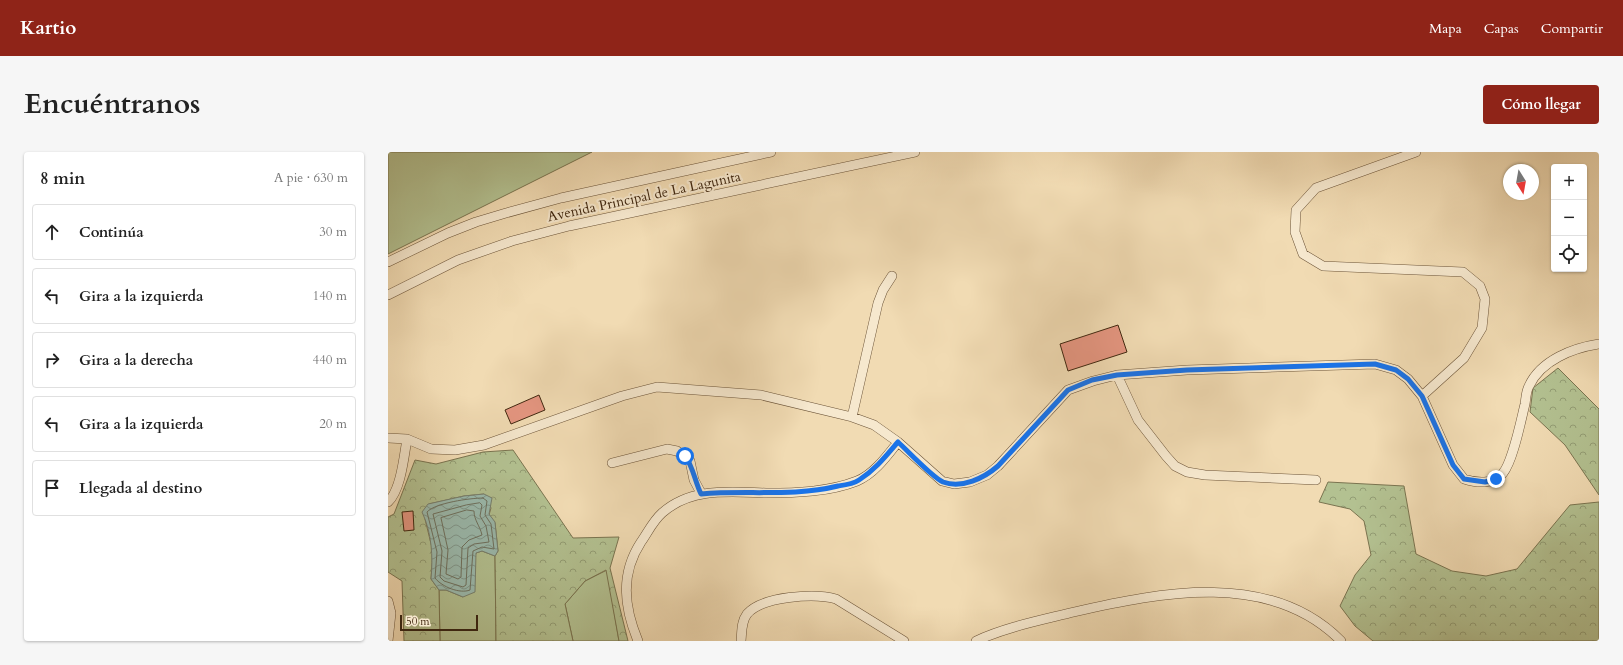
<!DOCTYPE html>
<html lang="es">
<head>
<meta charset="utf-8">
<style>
  body { margin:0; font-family:Cardo,serif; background:#f6f6f6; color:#222 }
  .controls { position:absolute; right:12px; top:12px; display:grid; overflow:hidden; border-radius:4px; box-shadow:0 1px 3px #0004 }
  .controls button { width:36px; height:36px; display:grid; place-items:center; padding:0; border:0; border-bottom:1px solid #e0e0e0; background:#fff; color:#222; font:20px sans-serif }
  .compass { position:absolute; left:1115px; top:12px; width:36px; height:36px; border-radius:50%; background:#fff; box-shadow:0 1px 3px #0004; rotate:169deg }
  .scale { position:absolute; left:12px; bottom:10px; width:78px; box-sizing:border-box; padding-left:4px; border:2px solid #40270f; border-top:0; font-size:11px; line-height:14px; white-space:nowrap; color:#40270f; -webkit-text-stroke:3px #f6e8ce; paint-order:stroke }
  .stop { position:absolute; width:12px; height:12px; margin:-9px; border:3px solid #1a73e8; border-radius:50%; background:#fff }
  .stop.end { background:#1a73e8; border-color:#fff; box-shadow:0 1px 4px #0008 }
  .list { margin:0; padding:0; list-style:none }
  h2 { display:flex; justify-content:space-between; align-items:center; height:52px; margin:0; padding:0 16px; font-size:17px }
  h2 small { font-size:13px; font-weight:400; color:#767676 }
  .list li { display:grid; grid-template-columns:26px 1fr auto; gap:12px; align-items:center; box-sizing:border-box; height:56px; margin:0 8px 8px; padding:0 8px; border:1px solid #e0e0e0; border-radius:4px }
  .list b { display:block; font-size:15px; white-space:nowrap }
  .list em { font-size:13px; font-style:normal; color:#767676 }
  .icon { flex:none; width:22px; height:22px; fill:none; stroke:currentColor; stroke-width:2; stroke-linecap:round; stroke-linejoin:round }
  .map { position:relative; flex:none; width:1211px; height:489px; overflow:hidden; border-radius:4px }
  header { display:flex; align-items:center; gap:24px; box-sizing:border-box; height:56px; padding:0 20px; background:#8f2418; color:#fff }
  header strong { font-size:19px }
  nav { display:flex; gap:22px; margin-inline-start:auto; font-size:14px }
  .intro { display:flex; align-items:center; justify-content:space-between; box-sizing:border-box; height:96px; padding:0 24px }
  h1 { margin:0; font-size:28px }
  .button { padding:10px 18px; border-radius:4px; background:#8f2418; color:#fff; font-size:14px; font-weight:700 }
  main { display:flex; gap:24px; padding:0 24px }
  aside { flex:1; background:#fff; border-radius:4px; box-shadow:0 1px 3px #0004 }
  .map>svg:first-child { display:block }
</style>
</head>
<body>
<header>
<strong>Kartio</strong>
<nav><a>Mapa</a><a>Capas</a><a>Compartir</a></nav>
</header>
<div class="intro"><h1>Encuéntranos</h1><a class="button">Cómo llegar</a></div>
<main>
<aside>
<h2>8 min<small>A pie · 630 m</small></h2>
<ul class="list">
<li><svg class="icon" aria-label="ahead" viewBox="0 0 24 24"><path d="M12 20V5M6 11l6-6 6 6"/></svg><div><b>Continúa</b></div><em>30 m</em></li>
<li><svg class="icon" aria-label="left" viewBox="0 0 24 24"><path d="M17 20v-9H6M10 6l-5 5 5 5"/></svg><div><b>Gira a la izquierda</b></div><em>140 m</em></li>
<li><svg class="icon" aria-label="right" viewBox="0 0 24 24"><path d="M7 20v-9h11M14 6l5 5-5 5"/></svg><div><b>Gira a la derecha</b></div><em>440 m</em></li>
<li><svg class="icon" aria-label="left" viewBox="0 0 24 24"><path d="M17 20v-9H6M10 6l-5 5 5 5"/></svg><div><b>Gira a la izquierda</b></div><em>20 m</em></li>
<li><svg class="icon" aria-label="arrive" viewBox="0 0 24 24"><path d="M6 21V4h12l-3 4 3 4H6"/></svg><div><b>Llegada al destino</b></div></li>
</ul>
</aside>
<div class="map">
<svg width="1211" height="489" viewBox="0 0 1211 489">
  <defs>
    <pattern id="forest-crowns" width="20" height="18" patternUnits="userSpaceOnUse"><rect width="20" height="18" fill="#b3c191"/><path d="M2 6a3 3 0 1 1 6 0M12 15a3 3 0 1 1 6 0" fill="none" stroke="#939d75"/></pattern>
    <pattern id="water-waves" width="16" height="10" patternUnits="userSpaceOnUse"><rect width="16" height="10" fill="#9bbbaf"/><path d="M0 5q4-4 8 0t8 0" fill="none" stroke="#80988d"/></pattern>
  </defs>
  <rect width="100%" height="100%" fill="#f1dbb3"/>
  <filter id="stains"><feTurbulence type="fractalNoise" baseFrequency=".005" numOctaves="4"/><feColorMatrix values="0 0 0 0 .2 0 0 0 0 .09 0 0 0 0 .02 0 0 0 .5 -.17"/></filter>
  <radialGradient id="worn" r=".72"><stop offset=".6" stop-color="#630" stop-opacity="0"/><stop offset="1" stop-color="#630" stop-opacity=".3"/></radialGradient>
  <path fill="#b3c191" stroke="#7a7450" d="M0 0H204L0 102Z
    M94 399 107 404 108 489H52L51 438H58L75 445 88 401Z
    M219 418 231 489H185L177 452 197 429Z"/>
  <path fill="url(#forest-crowns)" stroke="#7a7450" d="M1170 216 1211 257V343L1177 293 1142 260 1145 236Z
    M125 298 185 386 231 385 222 416 240 489H231L218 418 197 429 177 452 185 489H108L107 404 110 399 107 371 101 363 103 356 96 342 76 344 41 352 37 367 45 400 43 427 51 438 52 489H16L14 429 0 420V365L6 362 27 308 48 312 95 300Z
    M940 330 1016 334 1028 402 1064 419 1098 424 1129 417 1182 353 1211 350V489H985L967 474 952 454 967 423 983 403 976 369 962 357 931 350Z"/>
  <path fill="url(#water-waves)" stroke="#77806f" d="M96 342 104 346 101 362 107 370 110 399 107 404 94 399 88 401 87 440 75 445 58 438H51L43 427C45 405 44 381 34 360L40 352 76 344Z"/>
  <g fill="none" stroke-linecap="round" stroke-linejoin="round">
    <path stroke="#6e715f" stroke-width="1" d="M95 346 99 349 97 363 103 372 106 397 94 395 85 399 82 438C72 442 54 435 47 426L49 400 39 360C47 351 82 346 95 346Z
      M92 351 94 353 92 364 98 374 101 390 86 392 80 396 78 433 75 435 56 429 52 425 54 399 45 362 78 353Z
      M79 358 86 359C86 368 92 374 94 383L81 388 74 395 73 425 70 427 58 422 60 398 53 366Z"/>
  </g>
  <path fill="#e59681" stroke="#40270f" d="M730 173 739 200 680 219 672 192Z
    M151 243 157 258 123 272 117 258Z
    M25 359 26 378 16 379 14 360Z"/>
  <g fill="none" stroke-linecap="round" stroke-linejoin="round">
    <defs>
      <path id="street" d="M1028 0 928 36 908 58 907 80 915 102 935 114 1075 120 1092 134 1097 147 1094 176 1076 206 1034 244
        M0 110 60 81 88 70 118 61 173 46 383 0
        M0 143 70 108 124 89 181 74 527 0
        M729 223 750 268 778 304 787 314 799 320 817 323 928 328
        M464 265 490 151 495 138 504 124
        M0 286 19 287 43 297 67 298 96 293 234 244 269 235 373 243 464 265 486 273 510 290 554 329 566 332 582 330 599 323 610 314 680 238 705 229 729 223 799 218 987 212 1008 218 1020 227 1034 244 1065 313 1076 327C1088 331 1106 333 1115 321 1125 309 1133 268 1137 252 1138 246 1138 239 1141 234 1153 208 1185 196 1211 192
        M224 311 279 297 289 299 302 309 306 328 313 341
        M0 350C13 338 16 304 19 287
        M0 449 3 461 0 489
        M250 489C236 455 232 422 253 390 260 380 265 369 274 361 303 335 342 340 378 341 408 341 441 340 469 329 486 322 499 304 510 290
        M353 489C354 480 353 470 359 462 374 444 427 441 448 447L516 489
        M588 489C618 475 654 468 686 460 773 440 883 418 953 489"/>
    </defs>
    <use href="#street" stroke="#6c5438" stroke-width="10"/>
    <use href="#street" stroke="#f6e8ce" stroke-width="9"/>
  </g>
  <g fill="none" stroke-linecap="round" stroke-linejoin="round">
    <path stroke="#1a73e8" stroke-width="5" d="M297 304C305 314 307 330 313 342 358 338 405 345 450 334 457 333 465 332 471 328 487 318 498 304 510 290 520 299 544 325 555 330 574 337 596 326 610 314L680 238 704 228 729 223 799 218 987 212 1008 218 1020 227 1034 244 1065 313 1076 327 1097 330 1108 327"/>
  </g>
  <g text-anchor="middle" stroke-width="4" stroke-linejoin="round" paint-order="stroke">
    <g font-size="14" fill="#40270f" stroke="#f6e8ce">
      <text transform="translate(256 44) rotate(-12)" y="5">Avenida Principal de La Lagunita</text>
    </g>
  </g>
  <rect width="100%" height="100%" filter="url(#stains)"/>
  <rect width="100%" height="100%" fill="url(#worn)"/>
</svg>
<div class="controls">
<button>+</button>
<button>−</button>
<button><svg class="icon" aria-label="locate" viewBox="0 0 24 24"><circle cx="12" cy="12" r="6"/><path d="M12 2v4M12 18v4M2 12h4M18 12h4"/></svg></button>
</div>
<svg class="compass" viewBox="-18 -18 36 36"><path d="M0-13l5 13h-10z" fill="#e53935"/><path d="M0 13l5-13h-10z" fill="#767676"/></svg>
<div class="scale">50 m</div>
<div class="stop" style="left:297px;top:304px"></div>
<div class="stop end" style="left:1108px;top:327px"></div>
</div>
</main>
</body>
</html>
